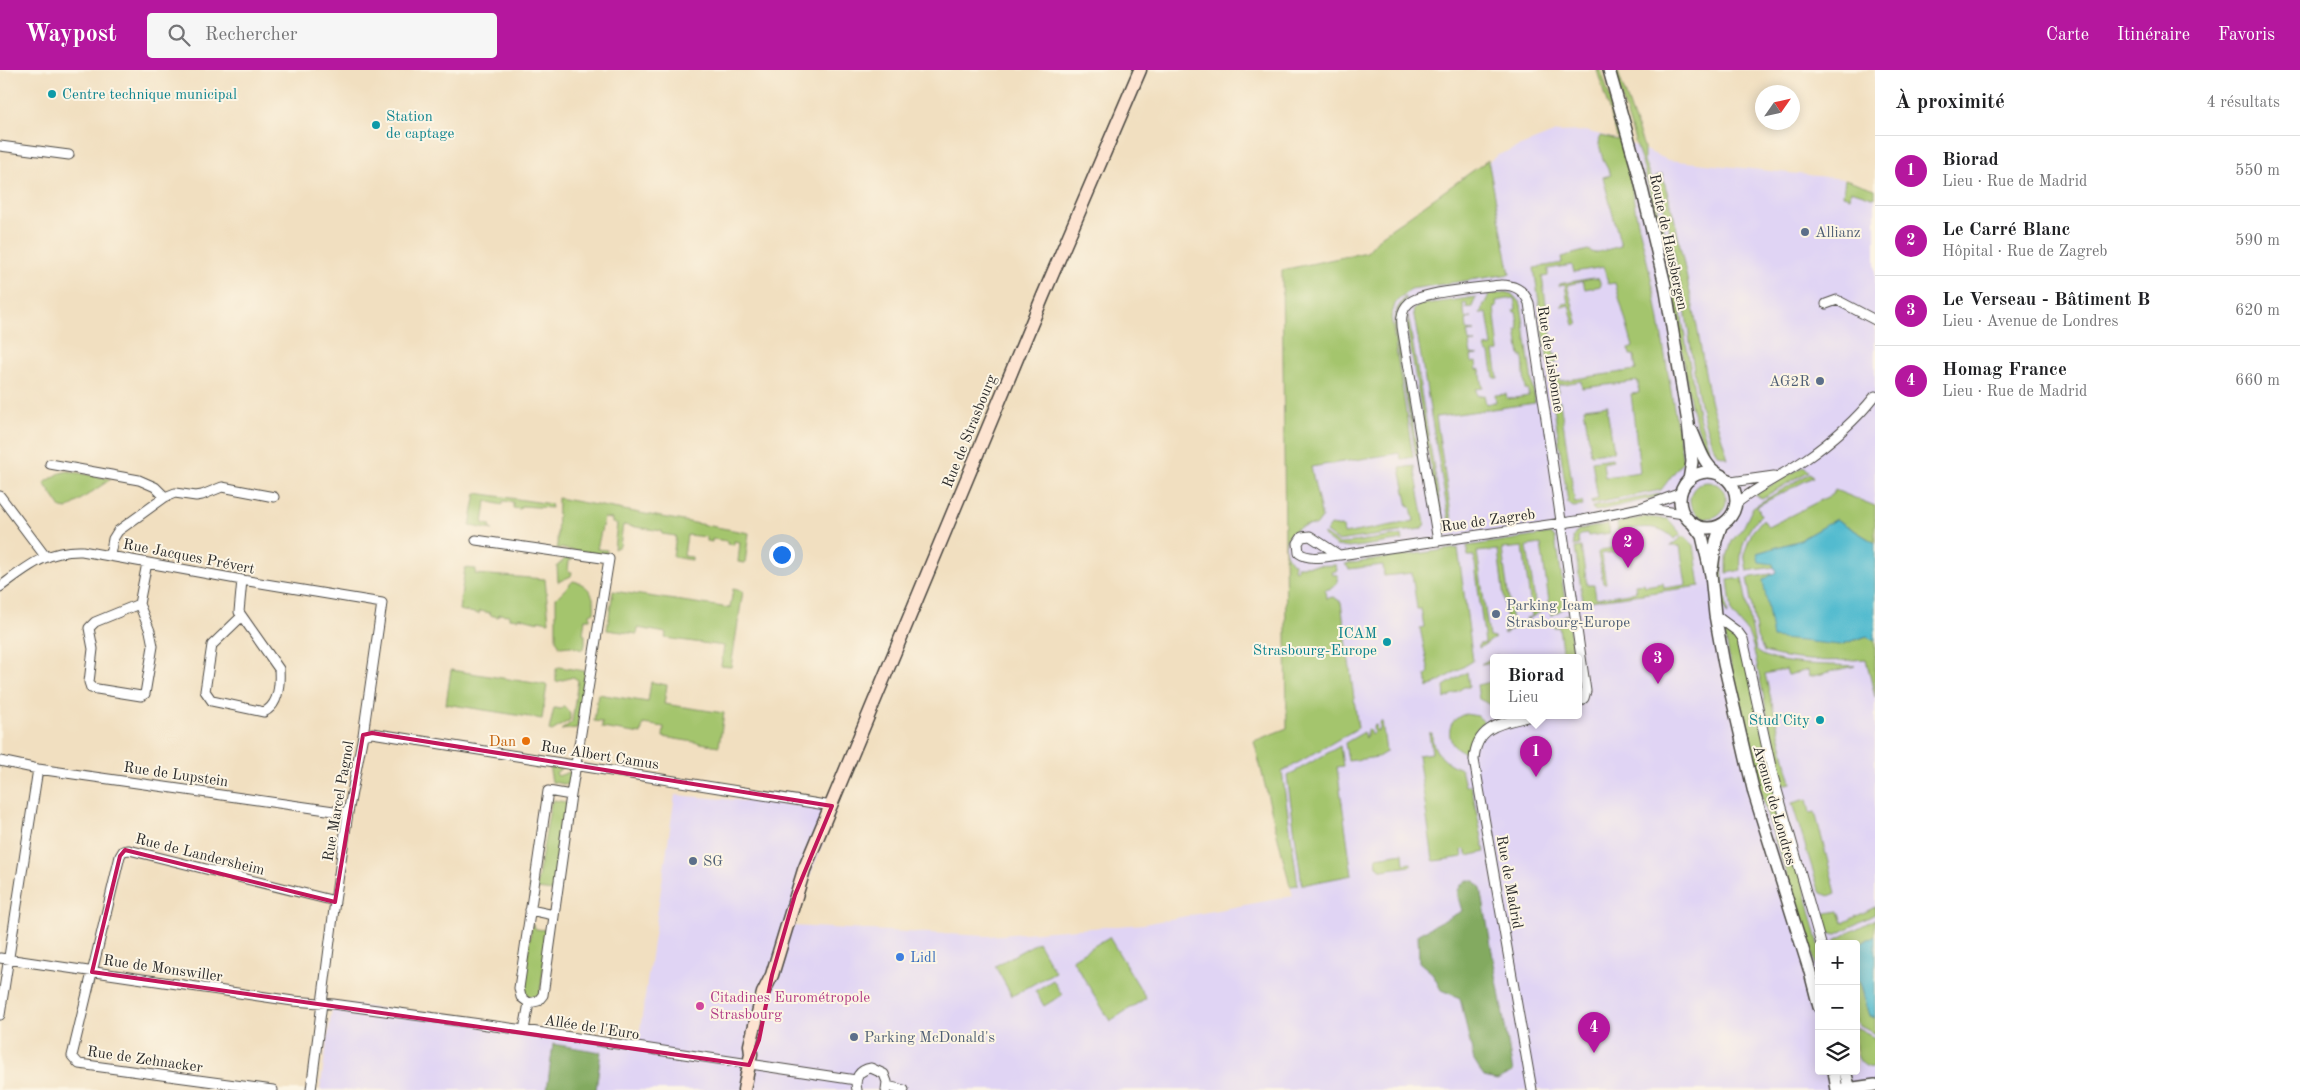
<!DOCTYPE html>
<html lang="fr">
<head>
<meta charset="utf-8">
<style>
  body { margin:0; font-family:"Old Standard TT",serif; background:#f6f6f6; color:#202124 }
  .controls { position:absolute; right:15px; bottom:15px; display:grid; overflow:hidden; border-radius:5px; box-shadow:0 2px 12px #0003 }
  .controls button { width:45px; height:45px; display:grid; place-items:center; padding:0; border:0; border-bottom:1px solid #e0e0e0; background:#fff; color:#202124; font:25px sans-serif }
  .compass { position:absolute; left:1755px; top:15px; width:45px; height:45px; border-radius:50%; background:#fff; box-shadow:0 2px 12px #0003; rotate:56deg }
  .you { position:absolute; left:781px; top:484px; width:18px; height:18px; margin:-12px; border:4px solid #fff; border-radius:50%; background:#1a73e8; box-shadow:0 0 0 8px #1a73e833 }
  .badge { display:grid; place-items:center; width:32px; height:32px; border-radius:50%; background:#b5179e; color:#fff; font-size:16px; font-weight:700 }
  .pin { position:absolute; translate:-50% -41px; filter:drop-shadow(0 1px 2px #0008) }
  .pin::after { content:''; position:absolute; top:26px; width:18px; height:15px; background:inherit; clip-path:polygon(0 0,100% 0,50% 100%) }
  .popup { position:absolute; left:1490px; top:584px; width:92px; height:65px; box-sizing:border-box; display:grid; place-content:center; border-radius:5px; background:#fff; filter:drop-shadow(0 1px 4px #0005); font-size:16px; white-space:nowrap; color:#757577 }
  .popup b { font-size:19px; color:#202124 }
  .popup::after { content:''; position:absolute; left:50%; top:100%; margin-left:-10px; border:10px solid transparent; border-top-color:#fff }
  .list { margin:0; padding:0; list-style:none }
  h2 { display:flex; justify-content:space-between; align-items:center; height:65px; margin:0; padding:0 20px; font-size:21px }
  h2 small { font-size:16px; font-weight:400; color:#757577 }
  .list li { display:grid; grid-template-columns:32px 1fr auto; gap:15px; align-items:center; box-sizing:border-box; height:70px; padding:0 20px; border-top:1px solid #e0e0e0 }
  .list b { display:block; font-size:19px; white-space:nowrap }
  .list p { margin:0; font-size:16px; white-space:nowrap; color:#757577 }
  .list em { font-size:16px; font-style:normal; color:#757577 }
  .icon { flex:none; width:28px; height:28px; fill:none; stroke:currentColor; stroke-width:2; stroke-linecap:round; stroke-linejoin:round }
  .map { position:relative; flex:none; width:1875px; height:1020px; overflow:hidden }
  header { display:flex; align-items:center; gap:30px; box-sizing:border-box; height:70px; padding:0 25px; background:#b5179e; color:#fff }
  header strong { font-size:24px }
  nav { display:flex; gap:28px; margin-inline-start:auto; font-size:18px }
  .search { width:350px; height:45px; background:#f6f6f6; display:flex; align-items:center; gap:12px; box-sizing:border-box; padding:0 18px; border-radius:5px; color:#757577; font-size:19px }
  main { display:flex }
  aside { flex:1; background:#fff }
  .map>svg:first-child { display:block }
</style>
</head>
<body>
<header>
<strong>Waypost</strong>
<div class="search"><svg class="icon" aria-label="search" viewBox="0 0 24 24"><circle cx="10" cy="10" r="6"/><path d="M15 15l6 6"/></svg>Rechercher</div>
<nav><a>Carte</a><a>Itinéraire</a><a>Favoris</a></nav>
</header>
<main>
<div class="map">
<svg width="1875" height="1020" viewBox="0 0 1875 1020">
  <rect width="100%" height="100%" fill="#fcf5e5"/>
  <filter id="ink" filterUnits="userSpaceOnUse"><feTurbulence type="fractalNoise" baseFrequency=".02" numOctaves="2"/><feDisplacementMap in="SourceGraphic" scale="10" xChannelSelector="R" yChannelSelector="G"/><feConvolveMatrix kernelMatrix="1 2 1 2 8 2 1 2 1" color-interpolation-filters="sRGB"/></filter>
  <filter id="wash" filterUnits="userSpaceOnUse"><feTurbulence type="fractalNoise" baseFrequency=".0096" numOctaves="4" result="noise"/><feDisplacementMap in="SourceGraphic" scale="20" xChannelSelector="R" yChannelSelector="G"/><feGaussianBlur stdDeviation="1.12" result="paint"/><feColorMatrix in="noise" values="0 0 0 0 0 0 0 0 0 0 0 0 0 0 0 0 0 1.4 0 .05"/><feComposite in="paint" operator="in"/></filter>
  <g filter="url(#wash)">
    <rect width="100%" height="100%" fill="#f1dfc0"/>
    <path fill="#e0d4f4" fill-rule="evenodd" d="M1586 61 1624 71 1668 90 1845 109 1875 119V1020H320L333 932 638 973 675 725 822 737 835 742 790 856 987 866 1144 854 1293 826 1254 671 1287 658 1282 200 1367 182 1381 166 1498 85 1556 62ZM1494 588H1578V646H1494ZM1819 874H1856V1001H1819Z"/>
    <path fill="#a4c56d" stroke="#68784c" d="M1597 0H1601L1624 71 1636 144 1654 221 1683 391 1661 420 1592 434 1591 431 1598 429 1592 391 1612 388 1613 391 1603 393 1605 407 1640 402 1631 324 1639 323 1638 311 1582 318 1581 311 1558 315V322L1552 323 1549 305 1558 304 1560 311 1636 300 1634 285H1630L1629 279 1633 277 1615 213 1608 214 1604 197 1574 202 1572 195 1548 199V206L1542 207 1554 285 1560 284V287L1556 293 1548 294 1534 198 1562 193 1561 187 1588 180 1594 183 1621 176 1603 107 1611 105 1603 90 1599 74 1600 66 1618 70Z
      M1613 0H1617L1644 77V91L1651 109 1676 213 1698 344 1709 378 1705 381 1691 336 1674 233 1660 161 1645 103Z
      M1488 90 1510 204 1411 219 1396 231 1391 247 1413 387 1401 389 1399 383 1311 397 1322 448 1316 456C1291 451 1273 478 1295 495L1294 499 1296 500 1298 496 1336 495 1337 501 1332 502 1333 505 1337 504C1339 515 1334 518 1325 520L1326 528 1334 527 1341 532 1358 658 1282 702 1298 815 1290 816 1254 671 1287 658 1282 200 1367 182 1381 166Z
      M1662 104 1674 147 1696 251 1710 330 1728 388 1717 384C1697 344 1694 295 1687 251 1679 202 1668 154 1656 106Z
      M1845 109 1875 119V128L1851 120 1850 127 1843 125Z
      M1593 208 1599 209 1601 216 1585 219 1583 211 1567 215 1578 255H1574L1569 235 1562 237V234L1568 233 1565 215 1559 216V214Z
      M1505 222 1512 224 1521 234 1535 333 1436 347 1452 450H1449L1413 240 1419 235 1476 227 1472 237 1467 238 1466 233 1463 234 1465 248 1472 247 1466 250 1467 260 1475 261 1467 262 1469 272 1476 273 1469 274 1471 284 1478 285 1471 286 1472 293 1476 292 1477 300 1480 299 1483 318 1476 319 1477 326 1484 325 1486 334 1496 332 1495 325 1506 324 1507 329 1529 326 1528 319H1525L1523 286H1520L1516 260H1519L1516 242H1514L1513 240 1516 239 1514 228 1496 231 1497 236 1494 237 1499 281 1494 282 1498 308H1494L1490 284 1486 281 1485 277 1492 276 1487 243H1480L1489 225Z
      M1405 227 1406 229 1398 241 1396 256 1418 385 1416 386 1394 257 1397 239Z
      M1408 245 1443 452H1440L1407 257Z
      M1553 331H1560L1575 433 1582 432 1583 436 1573 437 1568 433Z
      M1608 335 1607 340 1614 381 1591 384 1584 338Z
      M1414 396 1425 454 1421 459 1338 471 1326 462 1331 455 1343 457 1344 464 1414 451 1411 437H1408L1400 398Z
      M1804 396 1809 401 1762 428 1754 425Z
      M68 401 111 409 67 439 61 438 44 413 60 403Z
      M1810 403 1813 407 1757 436 1761 445C1746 460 1739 479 1741 500L1727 503V487L1732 471 1744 456 1753 437Z
      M1690 430a18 18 0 1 1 36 0a18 18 0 1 1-36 0Z
      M1835 420 1875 436V473L1836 449 1798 471 1757 483 1773 494 1774 497 1747 501 1744 484 1752 462 1763 449 1768 457 1833 424Z
      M476 423 551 434 552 438 521 436 520 439 513 438V432L503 431 502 435 486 431 483 454 491 455 490 459 493 460 470 456Z
      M1660 424 1661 426 1596 441 1593 439 1592 437Z
      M558 428 749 463 745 493 738 492 740 472 734 471V475L727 474V471L712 469V472L707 471V467L687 465 684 486 692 487V490L673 487 676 466 662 464V461L623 455 620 476 614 479 617 454 612 453V449L604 448 597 479 607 480 606 485 557 478Z
      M1645 447 1668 449 1681 464 1674 469C1659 452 1638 458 1618 461L1617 453Z
      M1608 454 1610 463 1588 466 1587 463 1581 464 1578 468 1579 475 1574 476 1573 467 1578 460Z
      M1324 464 1339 474 1402 465 1403 470 1349 478 1336 476 1323 466Z
      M1550 464 1555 468 1557 482H1558L1566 537 1551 546 1541 474 1527 476 1536 539 1543 540 1527 550 1526 548 1532 547 1523 477 1502 479 1512 553 1519 555 1505 564 1503 563 1508 561 1498 480 1477 482 1489 567 1495 568 1479 578V574L1485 573 1474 486H1468L1467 476Z
      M1683 466 1694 475 1700 516 1583 532 1575 478 1581 477 1587 515H1594L1596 528 1636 522 1635 514 1644 513 1645 516 1663 513 1664 518 1686 515 1680 476H1670Z
      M1718 475 1722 482 1723 514 1728 545C1714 525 1715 499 1718 475Z
      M1626 476 1637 479 1601 484 1606 513H1603L1598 483 1600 480Z
      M1458 478 1473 591 1428 618 1426 605 1429 602 1420 558 1424 557 1421 539H1417L1412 503 1384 506 1383 495 1349 499 1345 494Z
      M566 488 573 489 569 491 568 501 572 502 571 506 558 512 557 496Z
      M465 498 476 499 475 504 545 509 549 552 538 550V552L519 547 518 549 509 548V545L499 544 498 547 490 545V543L480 541 479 544 459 540Z
      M1776 503 1840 575 1867 566 1875 571V627L1866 589C1833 592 1796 592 1764 582L1757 567 1747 508Z
      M1742 508 1756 580C1772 597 1831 594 1855 596L1809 607 1808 600 1788 605 1786 599 1765 604 1791 713 1782 715 1753 576 1748 563 1732 543 1728 510Z
      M573 511C589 514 596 527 594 542L590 544V549H585L583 564 585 565V575L582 580 571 576 560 577 556 569V528Z
      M733 519 743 521 731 597 721 596 724 576 665 568 666 563 638 558 637 564 607 560 613 521 730 538Z
      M1567 544 1574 588H1563L1559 557H1553L1552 553Z
      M1723 555 1734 563 1741 572 1819 875V905L1766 742 1741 648Z
      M1497 585 1498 588H1494L1492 591 1493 636 1479 629 1477 615 1491 612 1489 593 1481 594Z
      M559 597 585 601 577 658 561 660 572 652 578 610 573 607 556 612V599Z
      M451 600 547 615 542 649 446 634Z
      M1467 602 1469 617H1464L1445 629 1444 616Z
      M651 612 667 615 664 634 724 643 719 676 663 667 664 657 643 654 641 664 602 658V652L594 651 598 624 648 632Z
      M564 636 570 643V650L552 661 549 660 554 638 561 639Z
      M1465 644 1478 646 1484 652 1476 660 1468 679 1464 683 1453 675C1446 661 1450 649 1465 644Z
      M1382 651 1386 682 1378 687 1348 691 1345 673 1364 662 1366 668 1367 666V660L1369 659 1371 665 1374 662 1373 656 1376 655 1377 661 1380 659V653Z
      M1429 663H1432C1431 681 1445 693 1461 699L1465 716 1471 715 1485 782 1467 786 1465 779 1462 780 1463 787 1435 791 1433 790 1418 685 1432 683Z
      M1340 676 1343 696 1337 697 1352 805 1302 815 1287 706Z
      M549 695 563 697 556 703 558 706 572 701 569 715 552 712Z
      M1807 729 1810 743 1815 742 1836 823 1829 826 1821 823 1818 817 1792 733Z
      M554 730 565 732 568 737 554 821 536 819 551 733Z
      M1403 783 1404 794 1411 793V796L1382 800 1377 796 1376 787Z
      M1875 837V844L1835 865 1826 862 1823 851 1827 843 1839 841 1843 853Z
      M1875 849V865L1856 877V874H1835V870Z
      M532 854 536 859 545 860 549 856 540 923 536 927 528 926 522 921Z
      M1109 867 1146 928 1110 951 1072 889Z
      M1038 872 1055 902 1012 926 995 896Z
      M1856 900 1870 945 1875 948V964L1860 956 1856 951Z
      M1053 910 1062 925 1044 936 1035 921Z
      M1856 958 1875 968V998C1852 997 1856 974 1856 958Z"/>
    <path fill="#83aa60" stroke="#576a46" d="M1467 810 1475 811 1481 818 1513 1002 1497 1010 1484 1007 1474 991 1460 928 1441 920 1432 903 1419 892 1418 864 1462 841C1458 826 1453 820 1467 810Z
      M553 974 601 982 596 1020H547Z"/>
    <path fill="#52bbcf" stroke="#3e737d" d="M1836 449 1875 473V571L1867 566 1840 575 1773 568 1763 510 1776 502 1773 494 1759 492 1757 483 1798 471Z
      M1875 865V948L1870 946 1856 900V877Z"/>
  </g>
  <g filter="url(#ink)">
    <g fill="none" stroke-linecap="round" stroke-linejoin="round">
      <defs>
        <path id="minor" d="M0 76 69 85
          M1826 234 1837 230 1875 250
          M50 394 139 410 155 417 165 427 175 423 196 426 202 425 222 417 274 427
          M1731 412 1774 406
          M0 426 45 486
          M1737 433C1758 416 1783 405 1806 389 1832 371 1855 351 1875 326
          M1643 438 1684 444
          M476 470 609 489 571 725
          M1438 471 1403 263C1401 252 1400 241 1409 233 1420 222 1483 217 1501 215 1515 215 1524 220 1529 233L1586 621 1584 628 1578 633
          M110 485 113 469 118 461 165 427
          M1339 485 1310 466 1302 467 1298 473 1299 483C1310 491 1328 486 1340 485L1583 450 1640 438 1681 423
          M0 517C27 497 46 480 82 481L242 510 382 533 363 665 348 743 335 831 311 1020
          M139 534 150 561 153 576 145 624 141 626 91 618 89 612 93 579 89 558 95 552 139 534 147 493
          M1715 545 1738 562 1743 569 1773 706 1821 874
          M241 547 212 575 205 621 212 631 264 642C279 635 280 614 279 599L239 542 242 510
          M363 665 372 663 832 736
          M0 691 38 699 348 743
          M548 721 571 725 543 925 538 931 529 933 521 927 519 918Z
          M530 840 554 845
          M0 888 293 931 333 934 524 960 856 1010
          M0 945 38 699
          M524 960 529 933
          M887 1016 904 1020
          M273 1020 79 994 72 986 120 786 123 781 129 780 335 831
          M857 1020C854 1008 859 1000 871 998L884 1004 887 1012 886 1020
          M1532 1020 1474 690C1476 654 1504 653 1532 646"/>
        <path id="tertiary" d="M1609 0 1638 102 1665 215 1688 353 1692 392 1689 410
          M1692 361C1699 376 1703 394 1717 403
          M1680 430a28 28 0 1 1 56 0a28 28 0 1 1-56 0Z
          M1693 454 1702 466 1711 505 1715 545 1724 594 1754 723 1810 902 1819 937
          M1712 499 1716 471 1721 456
          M1834 1001 1837 1020
          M1845 1001 1850 1020
          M1840 1020 1875 1015"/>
        <path id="secondary" d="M744 1020 751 984 750 975 763 923 772 905 804 800 1043 226 1140 0"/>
      </defs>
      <use href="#minor" stroke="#494641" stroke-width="11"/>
      <use href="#tertiary" stroke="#494641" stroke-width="14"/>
      <use href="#secondary" stroke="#494641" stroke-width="15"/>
      <use href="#minor" stroke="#fff" stroke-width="9"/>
      <use href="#tertiary" stroke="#fff" stroke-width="11"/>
      <use href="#secondary" stroke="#fde4d1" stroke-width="12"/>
    </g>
  </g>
  <path fill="none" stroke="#c2185b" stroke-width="4" stroke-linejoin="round" d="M372 663 832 736 795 825 772 905 759 970 749 995 92 902 120 786 125 780 335 832 363 665Z"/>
  <g fill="#0f9aa8" stroke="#fcf5e5" stroke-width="2">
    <circle cx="52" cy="24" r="5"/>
    <circle cx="376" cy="55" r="5"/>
    <circle cx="1387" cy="572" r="5"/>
    <circle cx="1820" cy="650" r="5"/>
  </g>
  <g fill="#5c6f8a" stroke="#fcf5e5" stroke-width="2">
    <circle cx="1805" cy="162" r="5"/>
    <circle cx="1820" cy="311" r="5"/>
    <circle cx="1496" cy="544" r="5"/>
    <circle cx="693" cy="791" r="5"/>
    <circle cx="854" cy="967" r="5"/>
  </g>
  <circle fill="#e8710a" stroke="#fcf5e5" stroke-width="2" cx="526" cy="671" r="5"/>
  <circle fill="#3f7fe0" stroke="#fcf5e5" stroke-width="2" cx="900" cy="887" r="5"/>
  <circle fill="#d1479c" stroke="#fcf5e5" stroke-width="2" cx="700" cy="936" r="5"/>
  <g text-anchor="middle" stroke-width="4" stroke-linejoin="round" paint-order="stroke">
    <g font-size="15" fill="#0d838f" stroke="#fcf5e5" text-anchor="start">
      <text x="62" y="29">Centre technique municipal</text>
      <text x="386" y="51">Station<tspan x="386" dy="17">de captage</tspan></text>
      <text x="1377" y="568" text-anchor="end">ICAM<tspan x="1377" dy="17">Strasbourg-Europe</tspan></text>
      <text x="1810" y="655" text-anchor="end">Stud'City</text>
    </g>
    <g font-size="15" fill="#4e5e75" stroke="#fcf5e5" text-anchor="start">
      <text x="1815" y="167">Allianz</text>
      <text x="1810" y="316" text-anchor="end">AG2R</text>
      <text x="1506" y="540">Parking Icam<tspan x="1506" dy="17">Strasbourg-Europe</tspan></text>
      <text x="703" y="796">SG</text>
      <text x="864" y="972">Parking McDonald's</text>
    </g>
    <g font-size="15" fill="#2b2b2b" stroke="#fcf5e5">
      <text transform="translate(1669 172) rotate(78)" y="5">Route de Hausbergen</text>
      <text transform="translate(1551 289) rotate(81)" y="5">Rue de Lisbonne</text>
      <text transform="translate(969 361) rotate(-68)" y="5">Rue de Strasbourg</text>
      <text transform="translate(1488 450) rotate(-8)" y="5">Rue de Zagreb</text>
      <text transform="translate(189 486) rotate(11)" y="5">Rue Jacques Prévert</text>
      <text transform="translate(600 685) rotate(9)" y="5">Rue Albert Camus</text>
      <text transform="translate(176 704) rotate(8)" y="5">Rue de Lupstein</text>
      <text transform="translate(338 731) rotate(-80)" y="5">Rue Marcel Pagnol</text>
      <text transform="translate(1775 735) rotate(74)" y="5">Avenue de Londres</text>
      <text transform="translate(200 784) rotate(14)" y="5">Rue de Landersheim</text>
      <text transform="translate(1510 812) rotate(80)" y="5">Rue de Madrid</text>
      <text transform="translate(163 898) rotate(8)" y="5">Rue de Monswiller</text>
      <text transform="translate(592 957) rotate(9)" y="5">Allée de l'Euro</text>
      <text transform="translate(145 989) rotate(8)" y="5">Rue de Zehnacker</text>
    </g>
    <g font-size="15" fill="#c56008" stroke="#fcf5e5" text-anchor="end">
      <text x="516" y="676">Dan</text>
    </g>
    <g font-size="15" fill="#366cbe" stroke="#fcf5e5" text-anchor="start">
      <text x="910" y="892">Lidl</text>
    </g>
    <g font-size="15" fill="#b23c85" stroke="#fcf5e5" text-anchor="start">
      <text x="710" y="932">Citadines Eurométropole<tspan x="710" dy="17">Strasbourg</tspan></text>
    </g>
  </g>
</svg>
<div class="controls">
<button>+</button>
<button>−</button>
<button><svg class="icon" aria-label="layers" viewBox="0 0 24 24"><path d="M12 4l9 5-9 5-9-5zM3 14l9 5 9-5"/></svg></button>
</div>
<svg class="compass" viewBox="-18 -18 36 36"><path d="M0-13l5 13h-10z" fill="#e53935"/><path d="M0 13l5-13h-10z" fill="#757577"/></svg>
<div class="you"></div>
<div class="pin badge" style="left:1536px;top:707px">1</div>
<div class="popup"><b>Biorad</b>Lieu</div>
<div class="pin badge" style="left:1628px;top:498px">2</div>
<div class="pin badge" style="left:1658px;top:614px">3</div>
<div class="pin badge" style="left:1594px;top:983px">4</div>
</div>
<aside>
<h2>À proximité<small>4 résultats</small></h2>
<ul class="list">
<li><span class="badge">1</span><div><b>Biorad</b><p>Lieu · Rue de Madrid</p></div><em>550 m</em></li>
<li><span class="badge">2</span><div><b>Le Carré Blanc</b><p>Hôpital · Rue de Zagreb</p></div><em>590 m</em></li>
<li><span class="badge">3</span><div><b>Le Verseau - Bâtiment B</b><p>Lieu · Avenue de Londres</p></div><em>620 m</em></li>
<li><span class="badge">4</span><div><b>Homag France</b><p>Lieu · Rue de Madrid</p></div><em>660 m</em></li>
</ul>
</aside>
</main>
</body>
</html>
